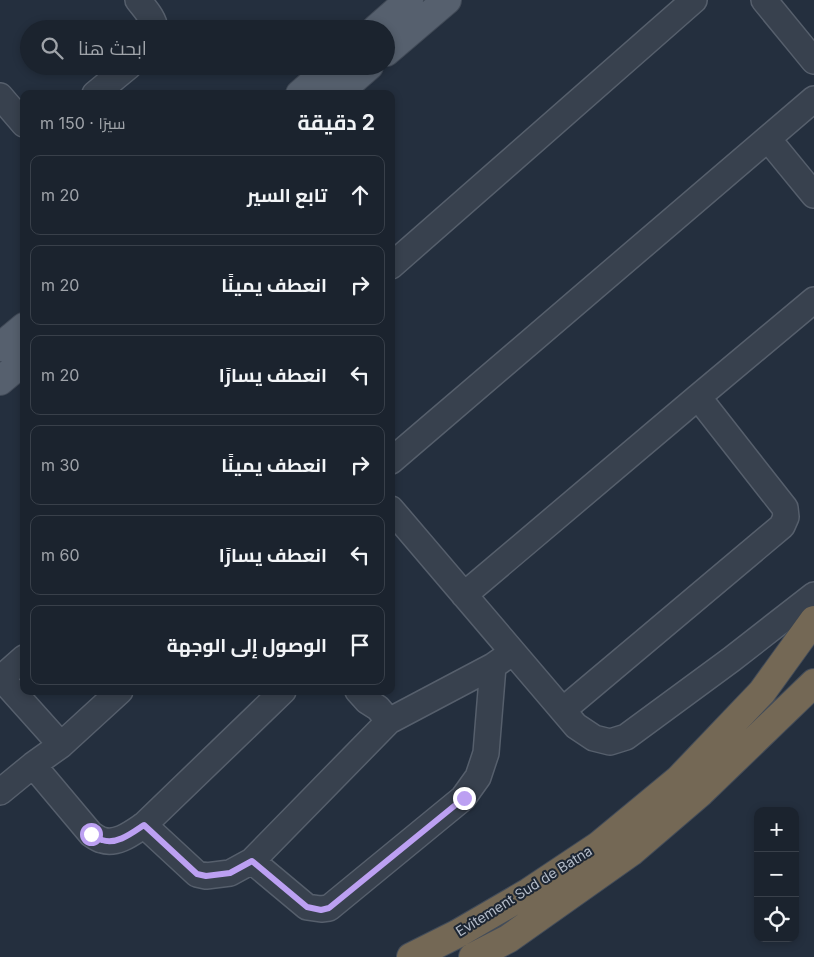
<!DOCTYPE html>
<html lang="ar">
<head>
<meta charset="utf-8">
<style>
  body { margin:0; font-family:Inter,Cairo,sans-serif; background:#242b36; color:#f1f3f6; direction:rtl }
  .controls { position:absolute; right:15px; bottom:15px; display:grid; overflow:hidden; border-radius:10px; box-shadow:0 2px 8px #0003 }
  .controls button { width:45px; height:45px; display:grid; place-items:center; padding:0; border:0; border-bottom:1px solid #39404a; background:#1b232e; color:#f1f3f6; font:25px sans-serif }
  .stop { position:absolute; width:15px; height:15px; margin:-11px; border:4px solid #bca0f2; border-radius:50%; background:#fff }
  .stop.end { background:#bca0f2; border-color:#fff; box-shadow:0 1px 5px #0008 }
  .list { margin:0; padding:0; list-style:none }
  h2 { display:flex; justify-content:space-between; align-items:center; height:65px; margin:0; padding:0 20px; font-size:21px }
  h2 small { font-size:16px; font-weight:400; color:#a0a4aa }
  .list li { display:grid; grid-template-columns:32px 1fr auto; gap:15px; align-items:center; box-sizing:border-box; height:80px; margin:0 10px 10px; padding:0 10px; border:1px solid #39404a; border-radius:10px }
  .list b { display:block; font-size:19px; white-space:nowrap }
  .list em { font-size:16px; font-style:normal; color:#a0a4aa }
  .icon { flex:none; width:28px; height:28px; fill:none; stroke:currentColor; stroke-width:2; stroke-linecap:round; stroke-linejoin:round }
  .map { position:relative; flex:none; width:814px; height:957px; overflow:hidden; direction:ltr }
  .search { position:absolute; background:#1b232e; box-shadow:0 2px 8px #0003; left:20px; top:20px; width:375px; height:55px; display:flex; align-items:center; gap:12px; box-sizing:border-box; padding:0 18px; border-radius:28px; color:#a0a4aa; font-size:19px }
  .panel { position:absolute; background:#1b232e; box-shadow:0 2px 8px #0003; left:20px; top:90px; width:375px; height:605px; border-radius:10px; direction:rtl }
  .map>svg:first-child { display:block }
</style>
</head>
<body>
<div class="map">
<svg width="814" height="957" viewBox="0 0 814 957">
  <rect width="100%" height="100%" fill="#242f3e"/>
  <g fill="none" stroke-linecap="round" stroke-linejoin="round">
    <defs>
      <path id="minor" d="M138 0C145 9 154 18 155 29
        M764 0 814 61
        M95 94 129 66
        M0 96 24 124
        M768 139 814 195
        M391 266 694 0
        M391 461 814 99
        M391 509 576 726 594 738 610 742 626 737 732 659 814 595
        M464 595 698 397 814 300
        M1 678 61 745
        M0 679 24 658
        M358 691 367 701 378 708 389 721 493 666 503 659
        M563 710 782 526 786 517 785 508 698 397
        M33 765 91 834C94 836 98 839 102 840 117 845 132 833 144 825L197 874 206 876 230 873 252 861 307 907 321 909 329 908 463 798 478 777 486 753 493 666
        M0 792 33 765 61 745 120 691
        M144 825 283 691
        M252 861 389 721"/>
      <path id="major" d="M376 29 409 0
        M386 52 447 0
        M300 94 332 66
        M337 94 369 66
        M0 347 24 327
        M0 381 24 361"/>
      <path id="highway" d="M411 957 457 934 529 892 598 846 679 779 762 692 814 620
        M473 957 508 939 631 852 701 792 814 683"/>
    </defs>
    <use href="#minor" stroke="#565f6c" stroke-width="28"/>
    <use href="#major" stroke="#414a57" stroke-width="30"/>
    <use href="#highway" stroke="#434c59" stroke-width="30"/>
    <use href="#minor" stroke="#38414e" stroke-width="25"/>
    <use href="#major" stroke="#56606e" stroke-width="28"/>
    <use href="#highway" stroke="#746855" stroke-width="28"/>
  </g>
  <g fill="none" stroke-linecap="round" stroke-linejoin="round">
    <path stroke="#bca0f2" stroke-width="6" d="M91 834C94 836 98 839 102 840 117 845 132 833 144 825L197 874 206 876 230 873 252 861 307 907 321 910 329 908 464 798"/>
  </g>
  <g text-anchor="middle" stroke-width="4" stroke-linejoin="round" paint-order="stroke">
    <g font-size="14" fill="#b4bcc9" stroke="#1d2633">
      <text transform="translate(524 891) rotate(-32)" y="5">Evitement Sud de Batna</text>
    </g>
  </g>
</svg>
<div class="controls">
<button>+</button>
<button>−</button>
<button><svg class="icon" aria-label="locate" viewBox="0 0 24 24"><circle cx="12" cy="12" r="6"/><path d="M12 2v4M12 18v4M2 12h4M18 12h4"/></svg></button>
</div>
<div class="stop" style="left:91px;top:834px"></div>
<div class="stop end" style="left:464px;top:798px"></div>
<div class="search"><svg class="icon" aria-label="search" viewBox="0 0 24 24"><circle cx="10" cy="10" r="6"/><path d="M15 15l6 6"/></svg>ابحث هنا</div>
<section class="panel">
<h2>2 دقيقة<small>سيرًا · 150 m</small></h2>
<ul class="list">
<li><svg class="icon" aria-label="ahead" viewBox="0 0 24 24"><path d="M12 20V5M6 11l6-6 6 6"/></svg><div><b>تابع السير</b></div><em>20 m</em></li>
<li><svg class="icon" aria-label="right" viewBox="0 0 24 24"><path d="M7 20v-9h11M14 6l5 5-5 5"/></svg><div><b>انعطف يمينًا</b></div><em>20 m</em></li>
<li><svg class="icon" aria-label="left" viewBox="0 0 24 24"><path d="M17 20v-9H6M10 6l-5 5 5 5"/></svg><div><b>انعطف يسارًا</b></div><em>20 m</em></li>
<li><svg class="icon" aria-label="right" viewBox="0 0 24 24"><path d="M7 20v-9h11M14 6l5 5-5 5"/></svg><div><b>انعطف يمينًا</b></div><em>30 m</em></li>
<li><svg class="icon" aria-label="left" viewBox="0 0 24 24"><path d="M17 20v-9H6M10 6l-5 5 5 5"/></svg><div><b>انعطف يسارًا</b></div><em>60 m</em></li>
<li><svg class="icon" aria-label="arrive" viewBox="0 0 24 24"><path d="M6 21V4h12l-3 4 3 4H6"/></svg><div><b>الوصول إلى الوجهة</b></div></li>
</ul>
</section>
</div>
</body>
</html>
